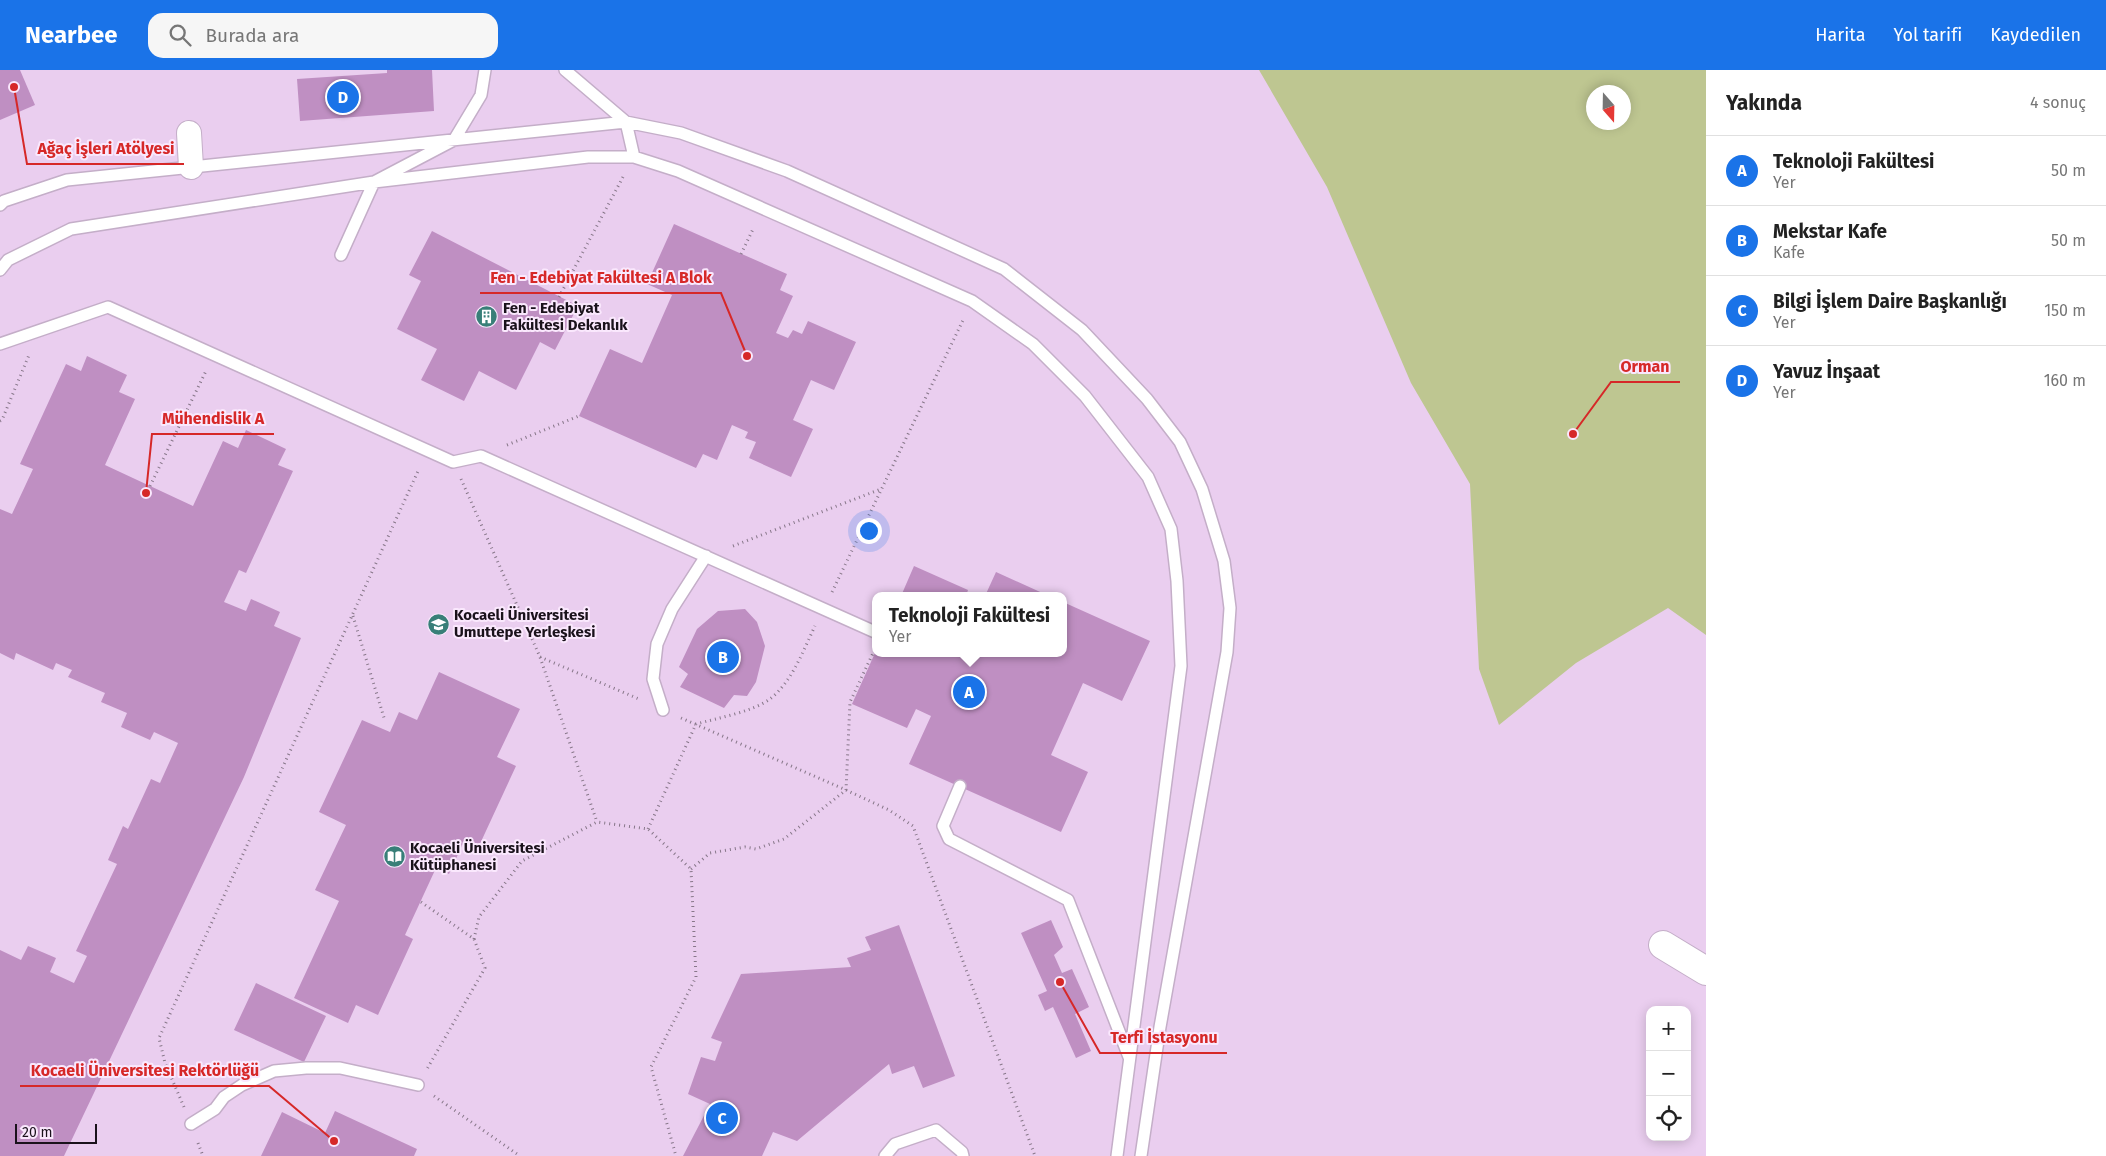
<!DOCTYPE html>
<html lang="tr">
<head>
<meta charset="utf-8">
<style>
  body { margin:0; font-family:"Fira Sans",sans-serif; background:#f6f6f6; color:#222 }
  .controls { position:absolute; right:15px; bottom:15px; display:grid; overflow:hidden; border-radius:10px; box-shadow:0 2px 12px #0003 }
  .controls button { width:45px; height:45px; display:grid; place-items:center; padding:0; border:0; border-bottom:1px solid #e0e0e0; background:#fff; color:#222; font:25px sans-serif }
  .compass { position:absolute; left:1586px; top:15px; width:45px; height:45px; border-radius:50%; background:#fff; box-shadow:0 2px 12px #0003; rotate:160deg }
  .scale { position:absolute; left:15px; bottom:12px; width:82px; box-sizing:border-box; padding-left:5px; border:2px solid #1a121b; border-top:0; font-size:14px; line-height:18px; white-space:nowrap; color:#1a121b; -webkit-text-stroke:4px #fae8fd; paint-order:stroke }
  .you { position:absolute; left:868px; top:460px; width:18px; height:18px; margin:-12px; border:4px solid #fff; border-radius:50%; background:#1a73e8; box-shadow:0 0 0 8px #1a73e833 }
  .badge { display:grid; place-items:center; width:32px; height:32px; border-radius:50%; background:#1a73e8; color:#fff; font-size:16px; font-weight:700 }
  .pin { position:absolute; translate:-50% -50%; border:2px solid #fff; box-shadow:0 1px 5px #0006 }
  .popup { position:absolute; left:872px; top:522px; width:195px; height:65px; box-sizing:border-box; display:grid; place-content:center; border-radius:10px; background:#fff; filter:drop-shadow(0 1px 4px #0005); font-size:16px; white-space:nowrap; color:#767676 }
  .popup b { font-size:19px; color:#222 }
  .popup::after { content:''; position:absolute; left:50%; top:100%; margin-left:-10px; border:10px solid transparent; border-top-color:#fff }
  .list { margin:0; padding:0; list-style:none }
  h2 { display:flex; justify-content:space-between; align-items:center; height:65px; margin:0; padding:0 20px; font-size:21px }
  h2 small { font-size:16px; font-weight:400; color:#767676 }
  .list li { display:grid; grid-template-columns:32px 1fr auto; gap:15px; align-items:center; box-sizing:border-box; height:70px; padding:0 20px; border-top:1px solid #e0e0e0 }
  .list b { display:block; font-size:19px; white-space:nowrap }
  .list p { margin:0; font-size:16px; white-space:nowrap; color:#767676 }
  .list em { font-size:16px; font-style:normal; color:#767676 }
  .icon { flex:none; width:28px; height:28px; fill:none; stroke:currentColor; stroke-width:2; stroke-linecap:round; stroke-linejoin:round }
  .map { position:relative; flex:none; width:1706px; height:1086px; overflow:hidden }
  header { display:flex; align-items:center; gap:30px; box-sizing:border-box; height:70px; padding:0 25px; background:#1a73e8; color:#fff }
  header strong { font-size:24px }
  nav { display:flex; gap:28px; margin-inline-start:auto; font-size:18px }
  .search { width:350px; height:45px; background:#f6f6f6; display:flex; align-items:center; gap:12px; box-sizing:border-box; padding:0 18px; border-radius:15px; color:#767676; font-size:19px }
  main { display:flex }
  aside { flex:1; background:#fff }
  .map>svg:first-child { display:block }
</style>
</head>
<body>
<header>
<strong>Nearbee</strong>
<div class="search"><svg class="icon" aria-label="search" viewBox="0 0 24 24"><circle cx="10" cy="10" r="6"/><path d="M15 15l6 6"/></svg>Burada ara</div>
<nav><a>Harita</a><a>Yol tarifi</a><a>Kaydedilen</a></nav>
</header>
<main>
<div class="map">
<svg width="1706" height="1086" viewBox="0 0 1706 1086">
  <rect width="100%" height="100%" fill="#efd9f3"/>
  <path fill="#eaceef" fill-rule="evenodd" d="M0 0H1706V1086H0ZM1594 22H1624V52H1594ZM875 526H1063V583H875ZM1650 940H1687V1067H1650Z"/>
  <path fill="#bec691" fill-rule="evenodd" d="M1259 0H1706V565L1668 538 1576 593 1499 655 1479 599 1470 414 1411 313 1327 117ZM1594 22H1624V52H1594Z"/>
  <path fill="#bf8fc2" d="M0 0H20L35 35 0 50Z
    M387 0H432L434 41 300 51 297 9 387 3Z
    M674 154 787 204 780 220 793 226 776 263 788 268 793 260 802 264 808 251 856 272 834 320 811 310 793 350 813 359 791 407 749 388 756 372 745 368 748 362 732 355 717 390 703 384 696 398 579 346 610 279 642 293 672 225 647 214Z
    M432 161 578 236 555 280 540 272 516 320 479 301 464 331 421 310 437 279 397 259 421 211 409 205Z
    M87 286 127 305 119 322 135 329 105 395 193 436 223 371 238 378 246 360 286 379 278 395 293 401 246 503 239 500 224 532 246 541 251 529 280 542 274 556 301 568 244 707 64 1086H0V880L21 890 28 876 56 888 50 902 74 913 87 886 76 881 117 794 108 790 123 756 128 759 151 709 160 713 178 673 154 662 150 670 121 657 127 643 101 632 105 623 68 607 72 600 56 593 53 600 16 583 14 590 0 583V439L12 444 33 399 20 394 66 294 81 301Z
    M914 496 968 520 966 526H901Z
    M996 502 1049 526H985Z
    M1063 532 1150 571 1122 631 1083 613 1051 685 1088 702 1061 762 909 694 931 646 916 639 907 658 852 634 875 583H1063Z
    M745 539 757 552 765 576 756 612 747 626 734 625 724 638 680 617 688 604 679 597 697 559 718 541Z
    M439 602 520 639 497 687 516 696 479 776 465 769 449 804 436 798 405 865 413 869 378 945 356 935 348 953 294 928 339 831 315 820 346 755 319 742 362 650 390 662 399 642 417 650Z
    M1051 850 1063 877 1054 885 1062 903 1072 899 1089 937 1075 944 1091 981 1076 988 1053 937 1045 941 1038 925 1047 921 1021 863Z
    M899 855 955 1006 923 1018 914 996 892 1004 889 994 797 1071 773 1062 762 1086H683L710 1034 688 1024 701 987 715 991 722 972 711 968 741 904 851 897 847 888 871 880 865 867Z
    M256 913 326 946 304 992 234 960Z
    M335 1041 417 1079 414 1086H261L282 1042 325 1063Z"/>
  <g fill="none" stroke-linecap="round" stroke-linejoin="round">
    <defs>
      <path id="service" d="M565 0 626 52 634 87
        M0 135 4 131 67 110 626 52 681 63 787 101 1004 199 1082 260 1147 329 1180 372 1202 419 1224 491 1230 538 1227 582 1160 957 1141 1086
        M341 185 374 112 454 70 481 25 485 0
        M0 200 8 190 71 159 374 112 588 87H634L678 101 972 231 1033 274 1085 326 1148 407 1171 459 1177 511 1181 596 1117 1086
        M0 274 108 237 453 392 481 386 875 562
        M663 640 653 609 657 574 672 539 706 486
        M960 716 943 756 949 769 1068 830 1129 987
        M191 1054 215 1039 224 1027 242 1015 274 1001 306 998H340L418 1015
        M885 1086 895 1074 936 1060 962 1082 963 1086"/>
      <path id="minor" d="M189 63 191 97"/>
      <path id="tertiary" d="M1663 875 1706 901"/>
    </defs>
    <use href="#service" stroke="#c4aec8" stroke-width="14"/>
    <use href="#minor" stroke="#c4aec8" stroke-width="26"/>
    <use href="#tertiary" stroke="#c4aec8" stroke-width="30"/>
    <path stroke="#877789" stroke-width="3" stroke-dasharray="1 4" stroke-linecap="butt" d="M741 184 754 157
      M559 227 623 107
      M0 351 2 350 29 285
      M507 375 579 346
      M461 409 540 587 597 752
      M150 416 206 301
      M733 476 881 419
      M832 522 964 248
      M353 546 385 651
      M540 587 639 629
      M681 648 846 720 889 740 913 756 1035 1086
      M648 759 696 654C718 648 752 642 770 629 792 612 803 581 815 556
      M691 799 710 783 745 777 756 779 784 769 846 720 850 632 874 581
      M421 832 474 869 485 898 427 999
      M474 869 479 847 522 791 597 752 648 759 691 799 696 907 651 997 676 1086
      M434 1026 520 1086
      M184 1037 165 993 159 968 419 399
      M198 1073 203 1086"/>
    <use href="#service" stroke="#fff" stroke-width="11"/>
    <use href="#minor" stroke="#fff" stroke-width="24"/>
    <use href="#tertiary" stroke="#fff" stroke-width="28"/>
  </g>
  <defs>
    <symbol id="building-disc" viewBox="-11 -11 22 22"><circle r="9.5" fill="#387f78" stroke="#fae8fd"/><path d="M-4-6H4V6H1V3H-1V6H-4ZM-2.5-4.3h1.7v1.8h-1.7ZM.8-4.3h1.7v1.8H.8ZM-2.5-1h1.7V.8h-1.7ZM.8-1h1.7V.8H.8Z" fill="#fff"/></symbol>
    <symbol id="university-disc" viewBox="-11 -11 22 22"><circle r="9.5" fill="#387f78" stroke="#fae8fd"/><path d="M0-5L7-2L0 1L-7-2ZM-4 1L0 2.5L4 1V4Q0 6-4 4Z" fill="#fff"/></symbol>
    <symbol id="library-disc" viewBox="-11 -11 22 22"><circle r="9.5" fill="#387f78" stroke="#fae8fd"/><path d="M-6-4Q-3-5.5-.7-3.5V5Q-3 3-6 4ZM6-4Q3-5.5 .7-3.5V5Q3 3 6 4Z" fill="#fff"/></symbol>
  </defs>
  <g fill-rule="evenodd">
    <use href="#building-disc" x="474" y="234" width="25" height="25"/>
    <use href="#university-disc" x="426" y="542" width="25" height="25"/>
    <use href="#library-disc" x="382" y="774" width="25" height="25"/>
  </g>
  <g text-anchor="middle" stroke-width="4" stroke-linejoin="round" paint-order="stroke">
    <g font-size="15" font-weight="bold" fill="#1a121b" stroke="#fae8fd" text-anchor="start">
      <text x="503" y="243">Fen - Edebiyat<tspan x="503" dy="17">Fakültesi Dekanlık</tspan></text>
      <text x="454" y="550">Kocaeli Üniversitesi<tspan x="454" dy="17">Umuttepe Yerleşkesi</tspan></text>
      <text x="410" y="783">Kocaeli Üniversitesi<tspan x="410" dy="17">Kütüphanesi</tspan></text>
    </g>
  </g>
  <path fill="none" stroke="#d62828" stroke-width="2" d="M14 17L27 94H184M747 286L721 223H480M1573 364L1611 312H1680M146 423L152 364H274M1060 912L1100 983H1227M334 1071L269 1016H20"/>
  <g fill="#d62828" stroke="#fae8fd" stroke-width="2">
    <circle cx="14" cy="17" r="5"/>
    <circle cx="747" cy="286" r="5"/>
    <circle cx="1573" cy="364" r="5"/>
    <circle cx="146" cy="423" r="5"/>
    <circle cx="1060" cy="912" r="5"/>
    <circle cx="334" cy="1071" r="5"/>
  </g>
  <g font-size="16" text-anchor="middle" font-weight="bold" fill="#d62828" stroke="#fae8fd" stroke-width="4" stroke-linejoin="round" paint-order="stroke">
    <text x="106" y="84">Ağaç İşleri Atölyesi</text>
    <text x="601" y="213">Fen - Edebiyat Fakültesi A Blok</text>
    <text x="1645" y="302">Orman</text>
    <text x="213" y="354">Mühendislik A</text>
    <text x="1164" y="973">Terfi İstasyonu</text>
    <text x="145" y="1006">Kocaeli Üniversitesi Rektörlüğü</text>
  </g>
</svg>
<div class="controls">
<button>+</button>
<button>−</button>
<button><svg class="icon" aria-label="locate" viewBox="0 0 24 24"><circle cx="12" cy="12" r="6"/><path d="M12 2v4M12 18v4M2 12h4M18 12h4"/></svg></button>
</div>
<svg class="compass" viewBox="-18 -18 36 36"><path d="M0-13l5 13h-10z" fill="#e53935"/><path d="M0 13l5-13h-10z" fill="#767676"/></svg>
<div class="scale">20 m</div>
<div class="you"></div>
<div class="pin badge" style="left:969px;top:622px">A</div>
<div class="popup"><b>Teknoloji Fakültesi</b>Yer</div>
<div class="pin badge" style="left:723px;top:587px">B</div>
<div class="pin badge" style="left:722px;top:1048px">C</div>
<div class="pin badge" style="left:343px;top:27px">D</div>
</div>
<aside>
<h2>Yakında<small>4 sonuç</small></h2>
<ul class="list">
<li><span class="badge">A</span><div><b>Teknoloji Fakültesi</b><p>Yer</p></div><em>50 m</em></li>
<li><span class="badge">B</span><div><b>Mekstar Kafe</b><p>Kafe</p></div><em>50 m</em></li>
<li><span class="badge">C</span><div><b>Bilgi İşlem Daire Başkanlığı</b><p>Yer</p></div><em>150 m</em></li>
<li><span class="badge">D</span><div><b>Yavuz İnşaat</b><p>Yer</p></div><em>160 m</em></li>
</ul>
</aside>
</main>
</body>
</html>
